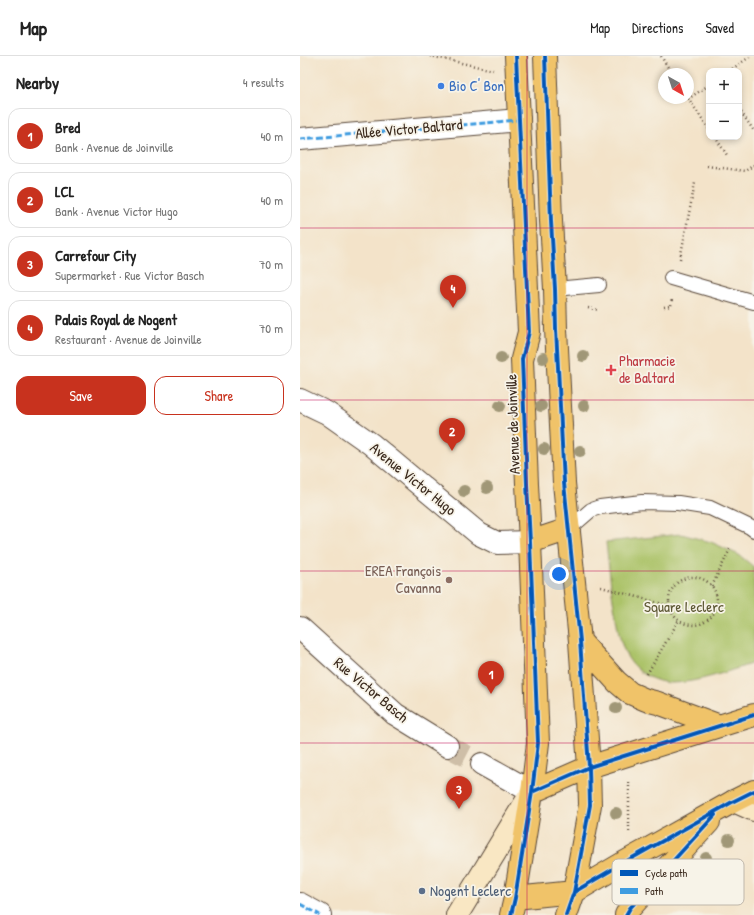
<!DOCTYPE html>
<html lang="en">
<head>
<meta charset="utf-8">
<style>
  body { margin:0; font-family:"Patrick Hand",sans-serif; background:#f6f6f6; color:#222 }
  .controls { position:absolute; right:12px; top:12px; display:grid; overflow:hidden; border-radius:8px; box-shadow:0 2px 6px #0003 }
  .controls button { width:36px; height:36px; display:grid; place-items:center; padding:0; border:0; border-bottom:1px solid #e0e0e0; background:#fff; color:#222; font:20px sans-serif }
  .compass { position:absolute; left:358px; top:12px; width:36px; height:36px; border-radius:50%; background:#fff; box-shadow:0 2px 6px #0003; rotate:141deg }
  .you { position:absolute; left:259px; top:518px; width:14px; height:14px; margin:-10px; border:3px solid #fff; border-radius:50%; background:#1a73e8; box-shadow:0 0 0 6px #1a73e833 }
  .badge { display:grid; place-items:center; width:26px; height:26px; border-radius:50%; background:#c8321e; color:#fff; font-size:13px; font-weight:700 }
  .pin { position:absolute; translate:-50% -33px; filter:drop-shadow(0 1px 2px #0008) }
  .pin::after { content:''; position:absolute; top:21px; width:14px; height:12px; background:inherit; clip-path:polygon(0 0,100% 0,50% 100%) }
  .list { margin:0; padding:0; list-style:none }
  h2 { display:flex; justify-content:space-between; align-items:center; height:52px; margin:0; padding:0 16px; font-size:17px }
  h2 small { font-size:13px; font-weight:400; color:#767676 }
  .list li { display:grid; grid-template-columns:26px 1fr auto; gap:12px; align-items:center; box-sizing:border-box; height:56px; margin:0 8px 8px; padding:0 8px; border:1px solid #e0e0e0; border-radius:12px }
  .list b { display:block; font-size:15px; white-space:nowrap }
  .list p { margin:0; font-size:13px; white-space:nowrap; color:#767676 }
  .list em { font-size:13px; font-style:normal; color:#767676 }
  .actions { display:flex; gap:8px; padding:12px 16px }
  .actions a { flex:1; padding:9px 0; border:1px solid #c8321e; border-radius:12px; text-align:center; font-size:14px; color:#c8321e }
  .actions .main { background:#c8321e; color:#fff }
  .map { position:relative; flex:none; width:454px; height:859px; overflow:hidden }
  header { display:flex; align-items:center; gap:24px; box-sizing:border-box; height:56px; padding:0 20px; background:#fff; border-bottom:1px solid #e0e0e0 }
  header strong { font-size:19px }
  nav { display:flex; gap:22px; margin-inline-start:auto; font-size:14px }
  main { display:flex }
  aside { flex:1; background:#fff }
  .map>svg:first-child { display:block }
</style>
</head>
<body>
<header>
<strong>Map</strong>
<nav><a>Map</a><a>Directions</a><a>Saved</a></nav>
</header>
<main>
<aside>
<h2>Nearby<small>4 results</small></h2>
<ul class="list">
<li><span class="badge">1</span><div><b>Bred</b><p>Bank · Avenue de Joinville</p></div><em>40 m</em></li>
<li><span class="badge">2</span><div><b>LCL</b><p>Bank · Avenue Victor Hugo</p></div><em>40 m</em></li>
<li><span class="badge">3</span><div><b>Carrefour City</b><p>Supermarket · Rue Victor Basch</p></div><em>70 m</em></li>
<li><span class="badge">4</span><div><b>Palais Royal de Nogent</b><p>Restaurant · Avenue de Joinville</p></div><em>70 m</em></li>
</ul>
<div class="actions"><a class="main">Save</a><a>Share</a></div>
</aside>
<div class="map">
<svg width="454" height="859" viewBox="0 0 454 859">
  <rect width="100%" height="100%" fill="#f7f3e8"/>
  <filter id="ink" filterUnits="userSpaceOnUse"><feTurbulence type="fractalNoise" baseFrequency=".025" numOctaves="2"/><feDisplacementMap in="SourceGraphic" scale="8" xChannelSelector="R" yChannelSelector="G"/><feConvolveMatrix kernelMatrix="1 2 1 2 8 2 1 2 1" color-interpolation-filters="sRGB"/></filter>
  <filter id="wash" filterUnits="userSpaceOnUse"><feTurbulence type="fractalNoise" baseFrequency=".012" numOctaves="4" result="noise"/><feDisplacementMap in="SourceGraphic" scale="16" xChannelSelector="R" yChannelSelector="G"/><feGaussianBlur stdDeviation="0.9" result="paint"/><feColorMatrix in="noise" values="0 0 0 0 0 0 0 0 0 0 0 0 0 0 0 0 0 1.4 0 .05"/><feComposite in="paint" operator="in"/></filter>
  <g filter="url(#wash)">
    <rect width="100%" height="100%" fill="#f3e3c9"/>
    <path fill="#acc369" stroke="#747644" d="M381 478 411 486 439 499 454 511V607C428 615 398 627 371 627 354 626 337 617 328 602 321 590 318 575 316 561 311 536 309 511 306 486Z"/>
  </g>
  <g filter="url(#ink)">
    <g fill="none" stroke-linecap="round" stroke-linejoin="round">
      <path stroke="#cebea7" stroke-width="22" stroke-dasharray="22 11" stroke-linecap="butt" d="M147 690 182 708"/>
      <defs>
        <path id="lane" d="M371 222 454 246
          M255 233 299 229
          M269 473 291 454 300 451 342 446 378 447 410 452 450 471 454 474"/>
        <path id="street" d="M0 83 219 64
          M0 344 27 357 71 388 179 478 197 487 230 486
          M0 572 95 658 147 690
          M182 708 232 736
          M0 848 20 859"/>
        <path id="secondary" d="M434 745 454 754
          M157 859 232 736"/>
        <path id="primary" d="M245 0 251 165 255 233 256 273 264 427 280 585 289 711 290 749 274 836 266 859
          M230 486 269 473
          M280 585 317 626 330 637 346 644 358 647 420 670
          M232 736 289 711 454 659
          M215 842 274 836 325 806 434 745 454 735
          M211 859 215 842 232 736 238 687 230 486 227 428 222 303 229 276 216 0
          M326 859 330 852 409 766"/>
      </defs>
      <use href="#lane" stroke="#574638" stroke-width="16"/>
      <use href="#street" stroke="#574638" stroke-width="24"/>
      <use href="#secondary" stroke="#574638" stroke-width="24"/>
      <use href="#primary" stroke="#574638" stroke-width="24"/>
      <path stroke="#574638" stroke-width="2.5" stroke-dasharray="1 3" stroke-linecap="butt" d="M130 0 193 14
        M361 0 372 18
        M429 15 451 0
        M388 42 409 73
        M388 43 409 29
        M439 53 454 75
        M415 81 427 99
        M407 110 445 115 454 109
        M380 203 395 127
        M364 251 371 250 372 243
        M288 252 299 254
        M369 545a24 24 0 1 1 48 0a24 24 0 1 1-48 0Z
        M412 530 431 491
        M301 531 370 550
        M347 618 379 564
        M329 775V725"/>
      <use href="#lane" stroke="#fff" stroke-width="14"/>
      <use href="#street" stroke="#fff" stroke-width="22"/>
      <use href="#secondary" stroke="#f9e7c3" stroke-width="22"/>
      <use href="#primary" stroke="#f0c369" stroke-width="22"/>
      <path stroke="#3f9ce0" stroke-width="3" stroke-dasharray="6 3" stroke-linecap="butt" d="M0 83 219 64
        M0 848 20 859"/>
      <defs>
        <path id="cycleway" d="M245 0 251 165 255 233 256 273 264 427 280 585 289 711 290 749 274 836 266 859
          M232 736 289 711 454 659
          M274 836 325 806 434 745 454 735
          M211 859 215 842 232 736 238 687 230 486 227 428 222 303 229 276 216 0
          M326 859 330 852 415 759"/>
      </defs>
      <use href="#cycleway" stroke="#f7f3e8" stroke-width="6"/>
      <use href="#cycleway" stroke="#0057b8" stroke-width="4"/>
    </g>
    <g fill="#a09777">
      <circle cx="283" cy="300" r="6"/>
      <circle cx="201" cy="302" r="6"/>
      <circle cx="243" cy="302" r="6"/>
      <circle cx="200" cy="350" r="6"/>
      <circle cx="241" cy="350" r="6"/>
      <circle cx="284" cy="350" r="6"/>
      <circle cx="244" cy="393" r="6"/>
      <circle cx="280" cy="395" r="6"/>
      <circle cx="187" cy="432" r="6"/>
      <circle cx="164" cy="435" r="6"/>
      <circle cx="316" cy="652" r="6"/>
      <circle cx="316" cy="757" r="6"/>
      <circle cx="429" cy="784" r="6"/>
      <circle cx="406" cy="802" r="6"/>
    </g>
  </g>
  <path fill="none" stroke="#c2185b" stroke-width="1" stroke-opacity="0.55" d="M227 0V859M0 172H454M0 344H454M0 515H454M0 687H454"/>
  <circle fill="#3f7fe0" stroke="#f7f3e8" stroke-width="1.5" cx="141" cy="30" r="4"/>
  <path fill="#e0444e" stroke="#f7f3e8" stroke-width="1.5" d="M309 308h4v4h4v4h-4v4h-4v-4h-4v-4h4z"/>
  <circle fill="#8d6e63" stroke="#f7f3e8" stroke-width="1.5" cx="149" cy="524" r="4"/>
  <circle fill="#5c6f8a" stroke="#f7f3e8" stroke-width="1.5" cx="122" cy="835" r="4"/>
  <g text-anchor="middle" stroke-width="3.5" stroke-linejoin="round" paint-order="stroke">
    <g font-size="15" fill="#366cbe" stroke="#f7f3e8" text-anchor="start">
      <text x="149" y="35">Bio C' Bon</text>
    </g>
    <g font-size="15" fill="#3b2a1e" stroke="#f7f3e8">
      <text transform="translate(109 73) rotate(-5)" y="5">Allée Victor Baltard</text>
      <text transform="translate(213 368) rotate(-92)" y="5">Avenue de Joinville</text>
      <text transform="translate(113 423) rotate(39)" y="5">Avenue Victor Hugo</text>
      <text transform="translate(71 634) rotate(40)" y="5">Rue Victor Basch</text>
    </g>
    <g font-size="15" fill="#be3a42" stroke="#f7f3e8" text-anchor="start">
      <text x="319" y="310">Pharmacie<tspan x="319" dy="17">de Baltard</tspan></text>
    </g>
    <g font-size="15" fill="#785e54" stroke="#f7f3e8" text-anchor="end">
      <text x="141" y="520">EREA François<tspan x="141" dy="17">Cavanna</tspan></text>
    </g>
    <g font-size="15" fill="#5d5834" stroke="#f7f3e8">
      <text x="384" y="556">Square Leclerc</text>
    </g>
    <g font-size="15" fill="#4e5e75" stroke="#f7f3e8" text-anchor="start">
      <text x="130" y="840">Nogent Leclerc</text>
    </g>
  </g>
  <rect x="312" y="803" width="132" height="46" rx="6" fill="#f7f3e8" stroke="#bfb7ab" stroke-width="1"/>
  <rect x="320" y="814" width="18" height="6" fill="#0057b8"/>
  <rect x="320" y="832" width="18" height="6" fill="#3f9ce0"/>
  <g font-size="11" fill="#3b2a1e">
    <text x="345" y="821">Cycle path</text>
    <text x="345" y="839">Path</text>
  </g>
</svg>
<div class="controls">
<button>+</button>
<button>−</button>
</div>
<svg class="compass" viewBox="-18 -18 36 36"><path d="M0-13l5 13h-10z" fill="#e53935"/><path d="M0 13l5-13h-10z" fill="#767676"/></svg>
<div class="you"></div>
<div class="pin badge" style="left:191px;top:638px">1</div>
<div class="pin badge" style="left:152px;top:395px">2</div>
<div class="pin badge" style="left:159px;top:753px">3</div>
<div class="pin badge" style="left:153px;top:252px">4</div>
</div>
</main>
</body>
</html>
